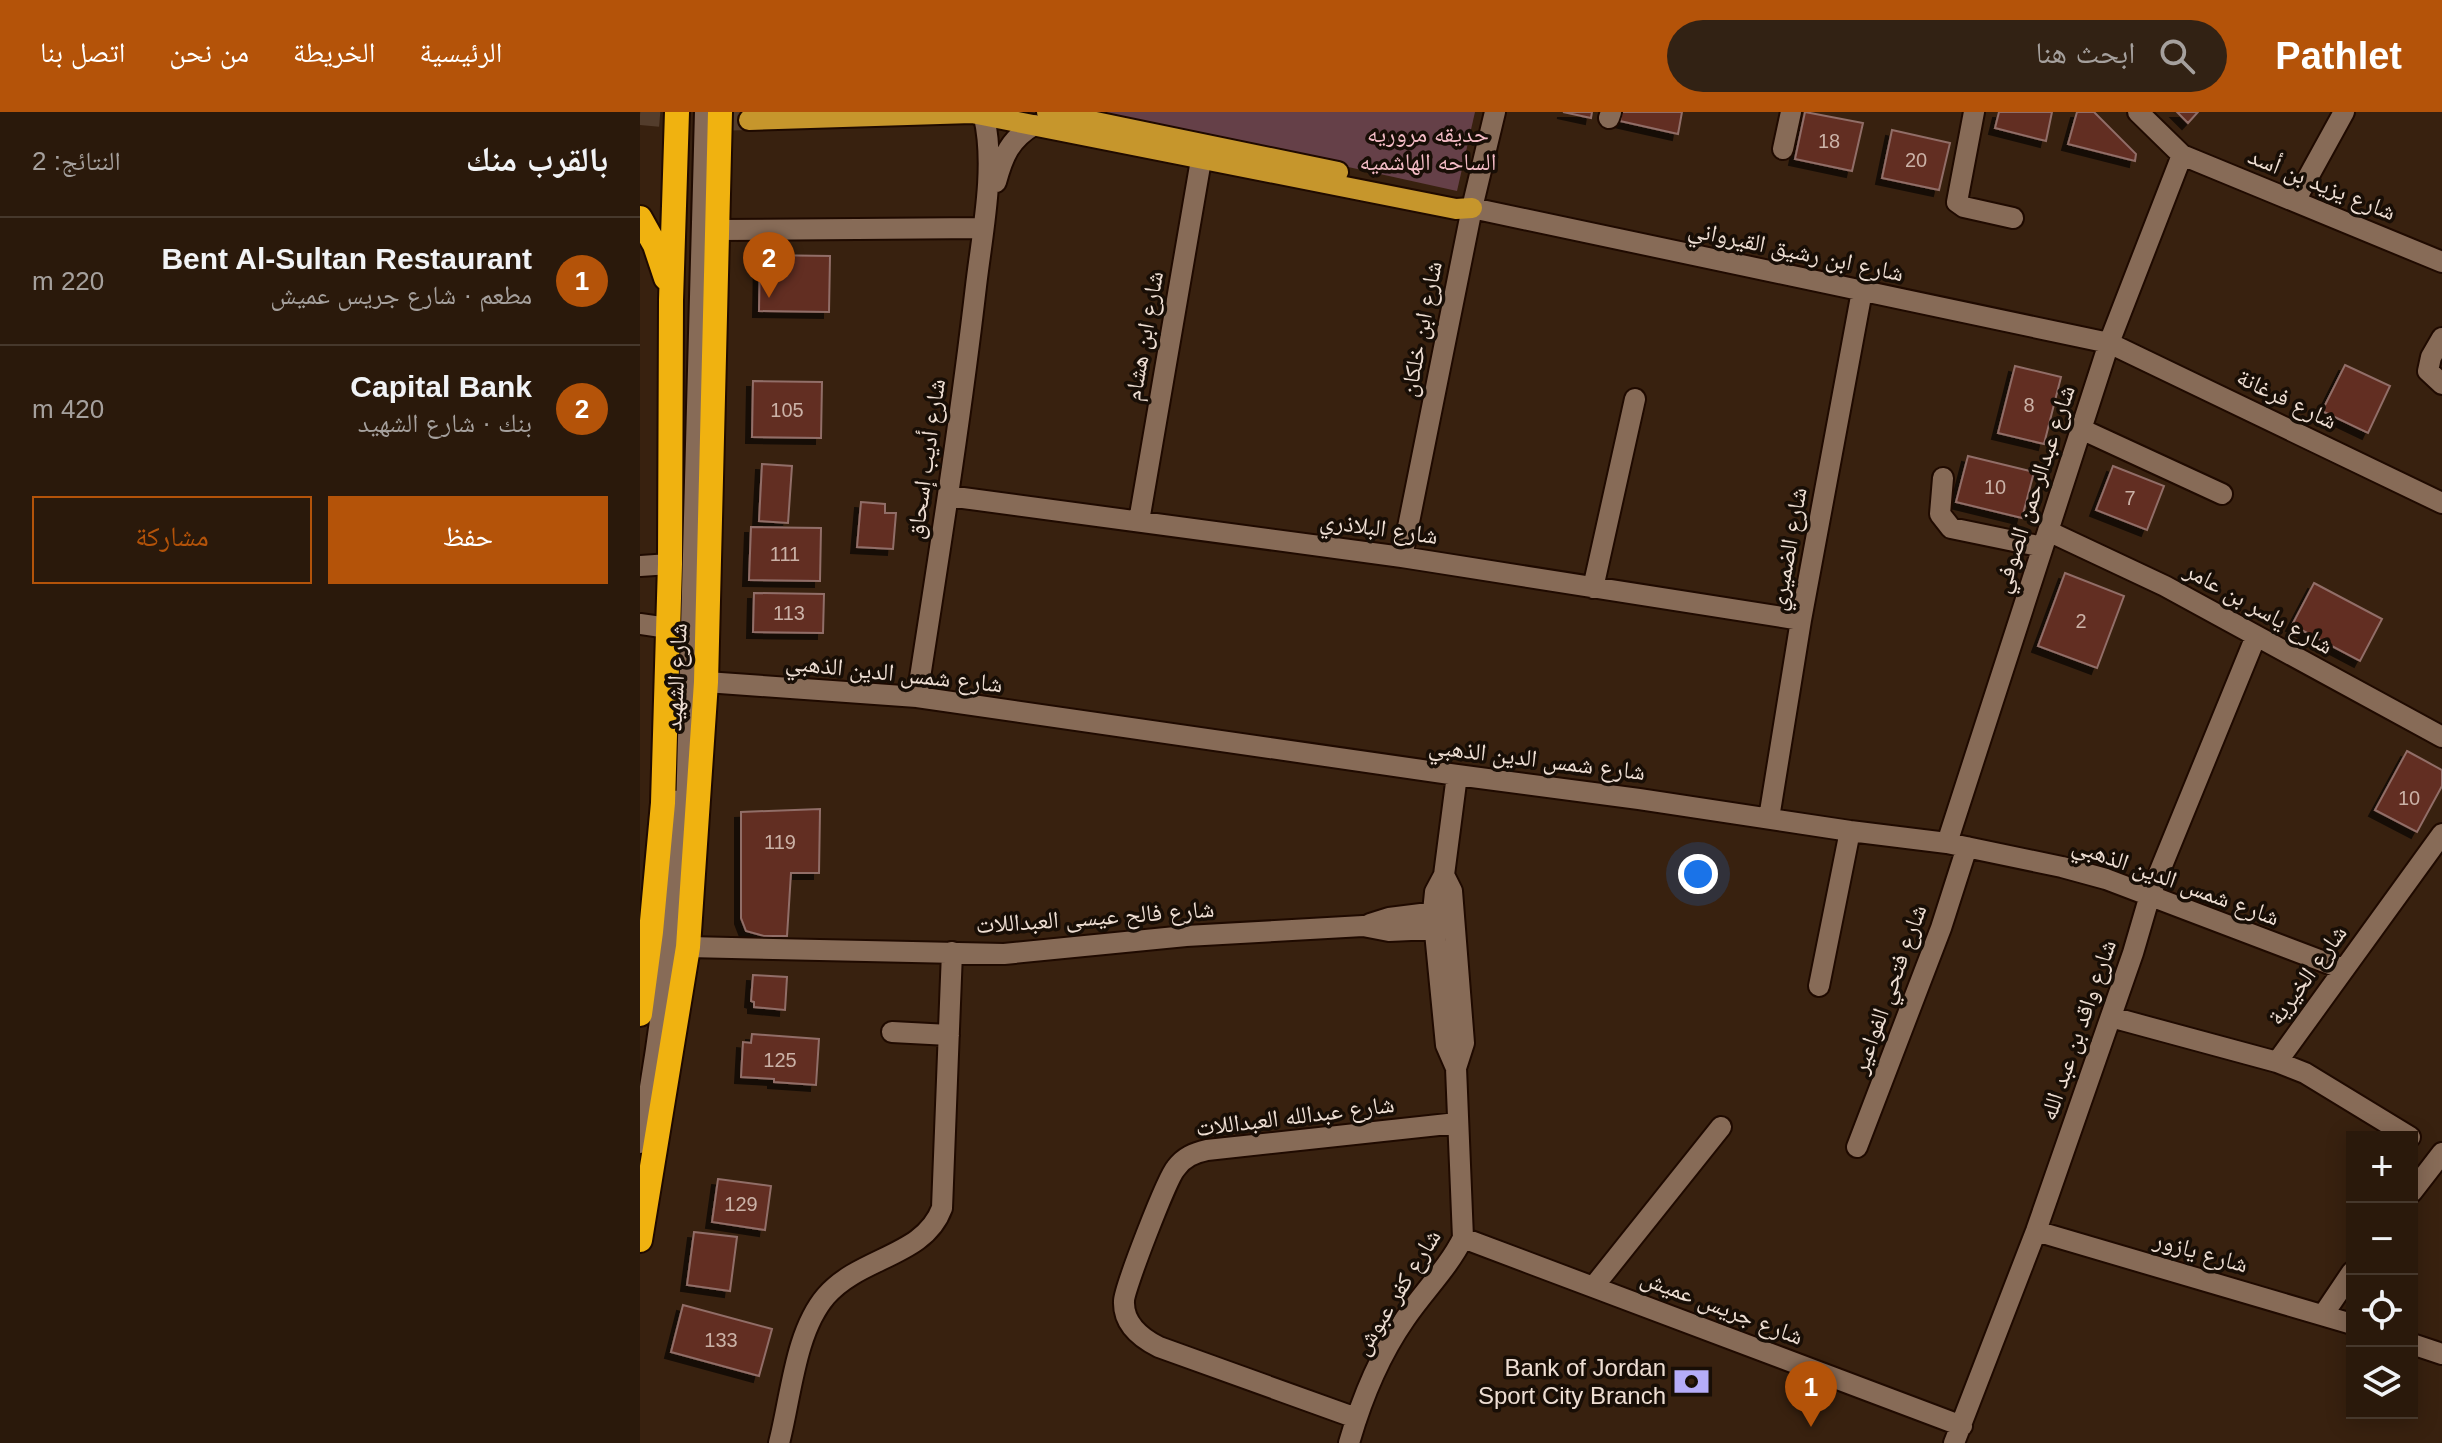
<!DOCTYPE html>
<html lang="ar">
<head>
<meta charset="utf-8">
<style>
  body { margin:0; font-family:Arial,"Noto Naskh Arabic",sans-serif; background:#322214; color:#f1f3f6; direction:rtl }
  .controls { position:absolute; right:24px; bottom:24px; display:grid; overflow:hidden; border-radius:0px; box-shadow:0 4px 20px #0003 }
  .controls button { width:72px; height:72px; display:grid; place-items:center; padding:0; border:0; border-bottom:2px solid #46382c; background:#2a190b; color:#f1f3f6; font:40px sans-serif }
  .you { position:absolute; left:1058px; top:762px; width:28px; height:28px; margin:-20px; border:6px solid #fff; border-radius:50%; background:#1a73e8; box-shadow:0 0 0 12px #1a73e833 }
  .badge { display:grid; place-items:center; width:52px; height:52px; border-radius:50%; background:#b45309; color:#fff; font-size:26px; font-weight:700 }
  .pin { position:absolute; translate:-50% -66px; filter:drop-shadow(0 2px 4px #0008) }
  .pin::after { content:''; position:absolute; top:42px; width:28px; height:24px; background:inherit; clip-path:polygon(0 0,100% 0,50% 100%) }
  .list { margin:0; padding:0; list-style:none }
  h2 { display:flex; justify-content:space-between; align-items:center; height:104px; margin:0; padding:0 32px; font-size:34px }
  h2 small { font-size:26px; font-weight:400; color:#a5a09d }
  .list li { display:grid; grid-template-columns:52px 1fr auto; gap:24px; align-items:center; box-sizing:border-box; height:128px; padding:0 32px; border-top:2px solid #46382c }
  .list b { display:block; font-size:30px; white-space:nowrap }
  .list p { margin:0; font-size:26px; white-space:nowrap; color:#a5a09d }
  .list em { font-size:26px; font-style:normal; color:#a5a09d }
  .actions { display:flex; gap:16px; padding:24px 32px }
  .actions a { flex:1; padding:18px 0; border:2px solid #b45309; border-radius:0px; text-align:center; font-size:28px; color:#b45309 }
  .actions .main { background:#b45309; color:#fff }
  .icon { flex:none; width:44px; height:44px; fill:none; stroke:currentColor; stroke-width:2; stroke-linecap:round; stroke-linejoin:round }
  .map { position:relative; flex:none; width:1802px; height:1331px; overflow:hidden; direction:ltr }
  header { display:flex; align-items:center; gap:48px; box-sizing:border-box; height:112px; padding:0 40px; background:#b45309; color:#fff }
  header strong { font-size:38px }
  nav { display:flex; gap:44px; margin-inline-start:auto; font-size:28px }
  .search { width:560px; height:72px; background:#322214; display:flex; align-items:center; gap:20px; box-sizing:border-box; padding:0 28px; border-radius:44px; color:#a5a09d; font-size:30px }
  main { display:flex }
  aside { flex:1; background:#2a190b }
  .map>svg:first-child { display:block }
</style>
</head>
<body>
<header>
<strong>Pathlet</strong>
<div class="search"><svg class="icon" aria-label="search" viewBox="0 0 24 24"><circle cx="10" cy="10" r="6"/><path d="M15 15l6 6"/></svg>ابحث هنا</div>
<nav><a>الرئيسية</a><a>الخريطة</a><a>من نحن</a><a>اتصل بنا</a></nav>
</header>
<main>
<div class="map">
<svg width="1802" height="1331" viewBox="0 0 1802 1331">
  <defs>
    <filter id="shadow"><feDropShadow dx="-6" dy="6" stdDeviation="0" flood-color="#0009"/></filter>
  </defs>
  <rect width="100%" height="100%" fill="#38210f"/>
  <path fill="#654048" d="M458 0H835L817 79Z"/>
  <path fill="#622d23" stroke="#916e67" stroke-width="2" filter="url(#shadow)" d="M923 0H952L951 6Z
    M982 0H1042L1038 22 980 9Z
    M1165 0 1223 11 1212 59 1155 47Z
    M1359 0H1412L1406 29 1355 16Z
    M1437 0H1454L1496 42 1495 49 1428 32Z
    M1537 0H1558L1548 11Z
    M1252 18 1310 31 1299 78 1242 66Z
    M120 143 190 144 189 200 119 199Z
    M1705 253 1750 274 1728 321 1682 299Z
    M1375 254 1421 265 1404 332 1358 321Z
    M113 269 182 270 181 326 112 325Z
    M1328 344 1394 360 1382 406 1316 390Z
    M122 352 152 354 148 411 119 409Z
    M1473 354 1524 374 1507 418 1456 398Z
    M221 390 245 392V401H256L253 437 217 435Z
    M111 415 181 416 180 469 109 468Z
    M1425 461 1484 484 1457 556 1398 534Z
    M1674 471 1742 507 1720 549 1652 513Z
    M114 481 184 482 183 521 113 520Z
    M1767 639 1802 658V674L1777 720 1735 698Z
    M180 697 179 761H151L147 824H124L106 819 101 806V700Z
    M113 863 147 865 145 898 114 895V890L111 889Z
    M112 922 179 927 176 973 134 970V967L101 965 103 930 111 931Z
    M78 1067 131 1074 125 1118 72 1110Z
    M54 1120 97 1125 90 1179 47 1173Z
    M43 1193 132 1217 119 1264 31 1240Z"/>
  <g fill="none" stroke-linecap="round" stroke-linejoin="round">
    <path stroke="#533d2c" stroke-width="20" stroke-dasharray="20 10" stroke-linecap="butt" d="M0 3 72 9 109 8"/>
    <defs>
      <path id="minor" d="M1334 0 1317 90 1324 95 1373 106
        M1498 0 1542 43 1802 150
        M969 6 971 0
        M1143 37 1151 0
        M356 70C363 44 370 27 394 13
        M1655 89 1704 0
        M832 96 1469 231 1802 391
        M77 118 343 116
        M1802 226 1791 245 1788 259 1802 272
        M1441 317 1582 382
        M1303 366 1300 402 1311 416 1403 435
        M308 384 762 445 1161 508
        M499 409 561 48
        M1408 419 1525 474 1802 625
        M762 445 832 96 855 0
        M0 454 30 452
        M953 476 995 287
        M0 512 28 516
        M66 570 277 585 817 663 999 687 1210 719 1307 731 1422 755 1466 767 1703 857
        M277 585C298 449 320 312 336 174 342 122 356 56 344 5
        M46 701 65 0
        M1129 706 1161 508 1222 179
        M1307 731 1469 231 1542 43
        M730 812 749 806 805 799
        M48 835 364 842 546 824 723 814 749 819 814 816
        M1179 874 1210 719
        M1471 905 1637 950 1665 961 1770 1025
        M252 920 309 923
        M1637 950 1802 722
        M816 956 806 933 793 800 795 780 804 763 817 663
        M0 1031C22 917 35 803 38 688
        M1217 1035 1301 816 1327 735
        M1772 1080 1802 1041
        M1396 1119 1712 1212
        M823 1126 1322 1314
        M954 1174 1081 1015
        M1683 1203 1712 1160
        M1772 1232 1802 1242
        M716 1306 519 1235C501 1226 483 1212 484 1189 484 1177 527 1066 536 1056 544 1045 554 1041 567 1038L817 1011
        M139 1331C151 1285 155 1220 186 1184 221 1144 284 1145 302 1096L312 840
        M709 1331C721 1289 740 1243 765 1207 784 1179 808 1156 823 1126L816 956 824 931 812 779 804 763
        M1314 1331 1396 1119 1493 841 1510 783 1616 524"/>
      <path id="major" d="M407 0 698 60
        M109 8 332 1 816 97 832 96"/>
      <path id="highway" d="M0 106 15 133 26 166
        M0 902 11 820 23 691 30 452 31 188 37 0
        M0 1128 48 835 66 570 80 0"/>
    </defs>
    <use href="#minor" stroke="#1f0a00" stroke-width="24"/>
    <use href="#major" stroke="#1f0a00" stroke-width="24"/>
    <use href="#highway" stroke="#1f0a00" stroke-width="28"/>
    <use href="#minor" stroke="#876b57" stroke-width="20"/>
    <use href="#major" stroke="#c6962c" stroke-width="20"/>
    <use href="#highway" stroke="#f0b210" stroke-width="24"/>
  </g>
  <defs>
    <symbol id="bank-bare" viewBox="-9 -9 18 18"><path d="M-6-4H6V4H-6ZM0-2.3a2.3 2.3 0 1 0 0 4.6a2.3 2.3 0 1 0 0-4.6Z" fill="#b5acf8" stroke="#180e06" stroke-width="2.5" paint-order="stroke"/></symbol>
  </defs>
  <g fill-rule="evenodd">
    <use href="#bank-bare" x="1026" y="1244" width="51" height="51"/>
  </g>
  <g text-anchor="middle" stroke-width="7" stroke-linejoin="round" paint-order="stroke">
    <g font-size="20" fill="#cbb2a7">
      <text x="1189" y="36">18</text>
      <text x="1276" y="55">20</text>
      <text x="1389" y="300">8</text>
      <text x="147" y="305">105</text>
      <text x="1355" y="382">10</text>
      <text x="1490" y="393">7</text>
      <text x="145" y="449">111</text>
      <text x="149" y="508">113</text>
      <text x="1441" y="516">2</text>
      <text x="1769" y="693">10</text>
      <text x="140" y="737">119</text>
      <text x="140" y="955">125</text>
      <text x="101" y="1099">129</text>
      <text x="81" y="1235">133</text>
    </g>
    <g font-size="24" fill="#f4bcc6" stroke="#180e06">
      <text x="788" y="30">حديقه مروريه<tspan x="788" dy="28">الساحه الهاشميه</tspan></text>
    </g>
    <g font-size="24" fill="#eeded3" stroke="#180e06">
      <text transform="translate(1682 72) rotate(22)" y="8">شارع يزيد بن أسد</text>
      <text transform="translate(1156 139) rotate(12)" y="8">شارع ابن رشيق القيرواني</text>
      <text transform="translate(781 217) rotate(-79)" y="8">شارع ابن خلكان</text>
      <text transform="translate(504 224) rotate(-80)" y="8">شارع ابن هشام</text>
      <text transform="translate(1647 287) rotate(26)" y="8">شارع فرغانة</text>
      <text transform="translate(286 347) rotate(-82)" y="8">شارع أديب إسحاق</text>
      <text transform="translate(1394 377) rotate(-72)" y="8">شارع عبدالرحمن الصوفي</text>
      <text transform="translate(739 416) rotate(8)" y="8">شارع البلاذري</text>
      <text transform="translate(1148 437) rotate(-80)" y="8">شارع الضميري</text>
      <text transform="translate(1619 496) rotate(29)" y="8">شارع ياسر بن عامر</text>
      <text transform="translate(254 561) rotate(6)" y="8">شارع شمس الدين الذهبي</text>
      <text transform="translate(36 565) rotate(-87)" y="8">شارع الشهيد</text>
      <text transform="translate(897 647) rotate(7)" y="8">شارع شمس الدين الذهبي</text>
      <text transform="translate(1536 769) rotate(20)" y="8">شارع شمس الدين الذهبي</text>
      <text transform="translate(455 805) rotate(-4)" y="8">شارع فالح عيسى العبداللات</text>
      <text transform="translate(1667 863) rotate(-54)" y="8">شارع الخيرية</text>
      <text transform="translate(1249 877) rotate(-70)" y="8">شارع فتحي الفواعير</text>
      <text transform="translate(1438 918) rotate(-71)" y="8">شارع واقد بن عبد الله</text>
      <text transform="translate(655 1004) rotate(-7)" y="8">شارع عبدالله العبداللات</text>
      <text transform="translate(1561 1140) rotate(16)" y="8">شارع يازور</text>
      <text transform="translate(757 1180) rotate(-58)" y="8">شارع كفر عبوش</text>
      <text transform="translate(1082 1195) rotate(21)" y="8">شارع جريس عميش</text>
    </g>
    <g font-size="24" fill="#eeded3" stroke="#180e06" text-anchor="end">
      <text x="1026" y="1264">Bank of Jordan<tspan x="1026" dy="28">Sport City Branch</tspan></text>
    </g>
  </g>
</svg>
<div class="controls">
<button>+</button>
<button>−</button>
<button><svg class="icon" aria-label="locate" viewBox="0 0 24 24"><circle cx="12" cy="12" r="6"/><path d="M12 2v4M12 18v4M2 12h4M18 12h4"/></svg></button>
<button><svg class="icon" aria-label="layers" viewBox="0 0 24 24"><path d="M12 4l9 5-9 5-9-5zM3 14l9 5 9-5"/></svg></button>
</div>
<div class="you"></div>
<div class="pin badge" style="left:1171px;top:1315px">1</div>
<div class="pin badge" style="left:129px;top:186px">2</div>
</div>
<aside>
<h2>بالقرب منك<small>النتائج: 2</small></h2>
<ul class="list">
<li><span class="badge">1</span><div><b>Bent Al-Sultan Restaurant</b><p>مطعم · شارع جريس عميش</p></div><em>220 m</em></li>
<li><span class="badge">2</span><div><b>Capital Bank</b><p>بنك · شارع الشهيد</p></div><em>420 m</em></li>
</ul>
<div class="actions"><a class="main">حفظ</a><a>مشاركة</a></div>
</aside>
</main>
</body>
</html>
